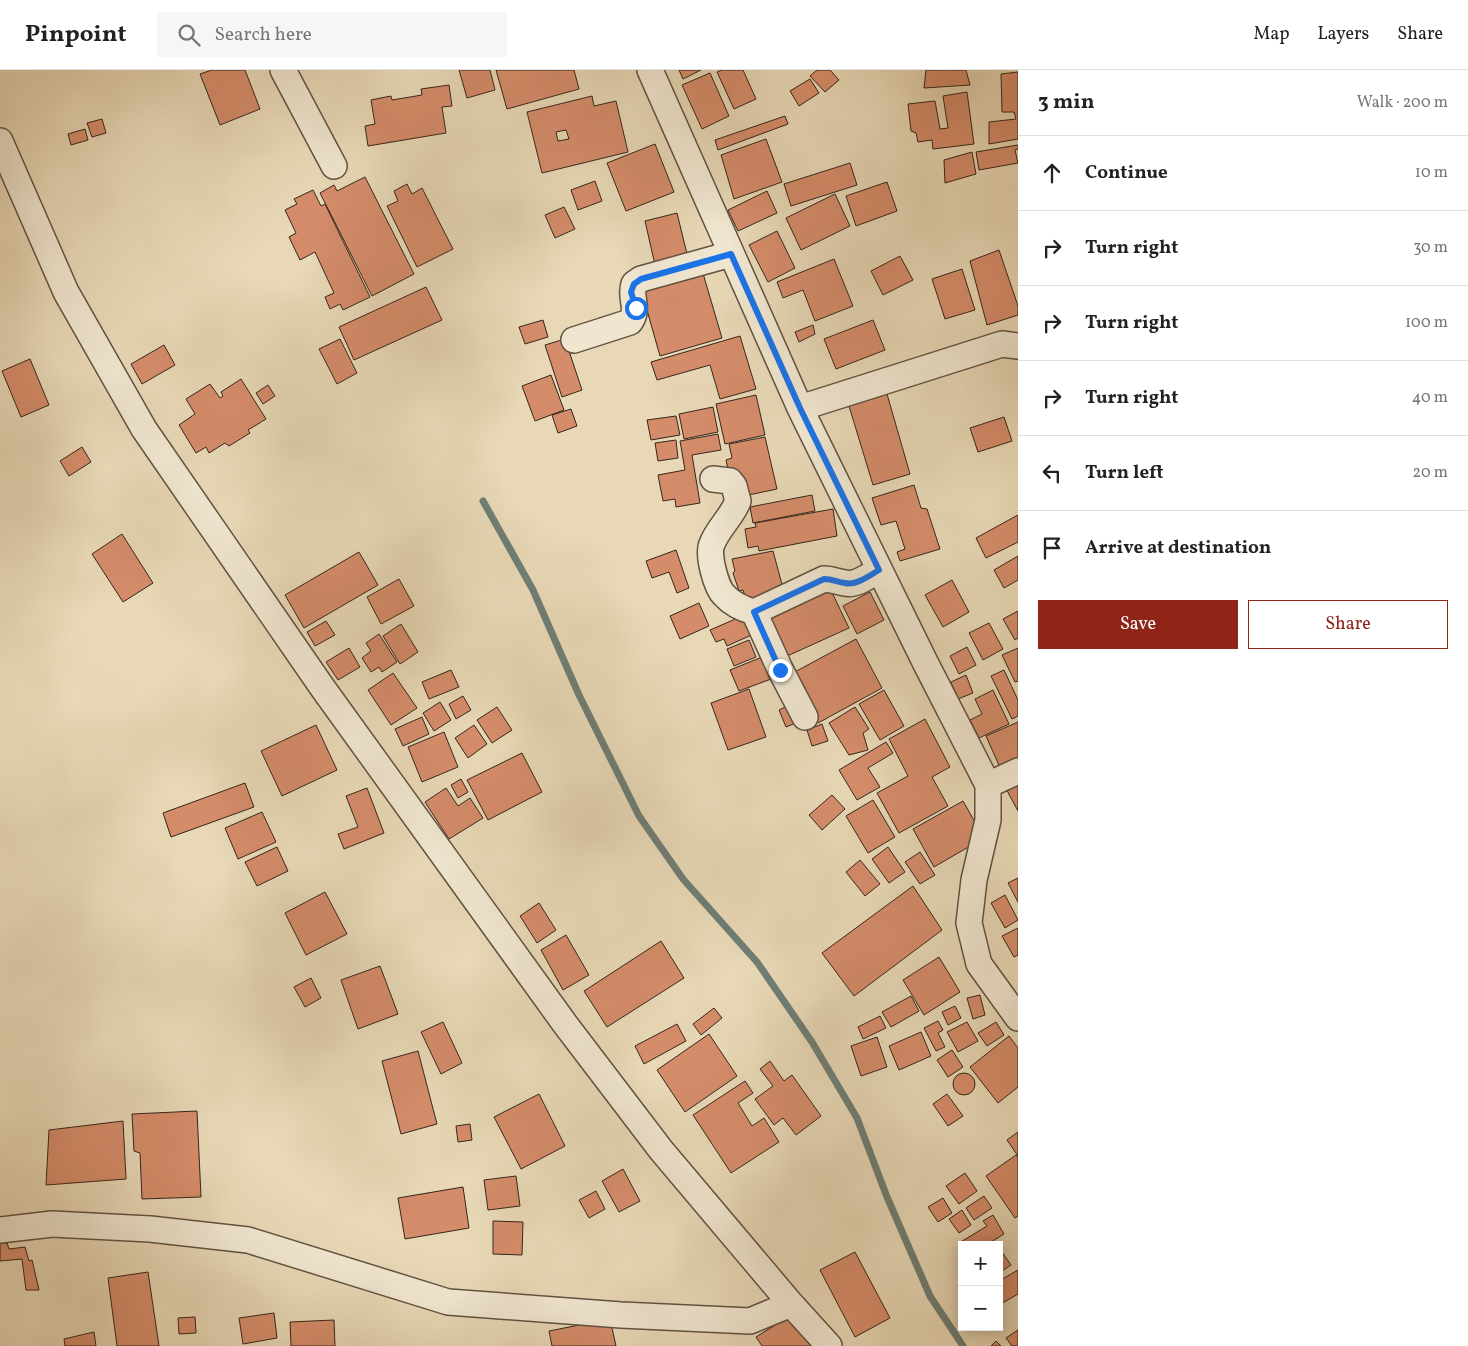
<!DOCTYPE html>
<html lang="en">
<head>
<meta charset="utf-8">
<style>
  body { margin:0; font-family:Vollkorn,serif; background:#f6f6f6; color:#222 }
  .controls { position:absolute; right:15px; bottom:15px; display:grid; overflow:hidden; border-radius:0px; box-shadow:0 2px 12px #0003 }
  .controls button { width:45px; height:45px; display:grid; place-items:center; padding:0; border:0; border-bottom:1px solid #e0e0e0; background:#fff; color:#222; font:25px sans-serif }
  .stop { position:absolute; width:15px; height:15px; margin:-11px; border:4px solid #1a73e8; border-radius:50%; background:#fff }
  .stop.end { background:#1a73e8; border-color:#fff; box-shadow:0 1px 5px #0008 }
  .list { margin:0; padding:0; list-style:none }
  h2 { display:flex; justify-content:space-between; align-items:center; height:65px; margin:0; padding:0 20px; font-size:21px }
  h2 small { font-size:16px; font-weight:400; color:#767676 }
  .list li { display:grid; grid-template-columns:32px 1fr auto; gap:15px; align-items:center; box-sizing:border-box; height:75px; padding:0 20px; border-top:1px solid #e0e0e0 }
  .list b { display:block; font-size:19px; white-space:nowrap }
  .list em { font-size:16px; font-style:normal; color:#767676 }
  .actions { display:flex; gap:10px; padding:15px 20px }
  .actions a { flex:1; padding:11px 0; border:1px solid #8f2418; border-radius:0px; text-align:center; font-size:18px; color:#8f2418 }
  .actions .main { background:#8f2418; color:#fff }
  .icon { flex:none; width:28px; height:28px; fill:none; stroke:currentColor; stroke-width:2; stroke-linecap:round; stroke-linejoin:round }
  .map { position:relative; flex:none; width:1018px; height:1276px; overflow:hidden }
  header { display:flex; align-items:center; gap:30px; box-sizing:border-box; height:70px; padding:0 25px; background:#fff; border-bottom:1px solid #e0e0e0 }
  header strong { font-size:24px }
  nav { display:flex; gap:28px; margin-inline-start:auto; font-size:18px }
  .search { width:350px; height:45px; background:#f6f6f6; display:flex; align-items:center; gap:12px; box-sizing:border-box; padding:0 18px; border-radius:0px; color:#767676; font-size:19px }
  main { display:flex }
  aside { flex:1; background:#fff }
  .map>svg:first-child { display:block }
</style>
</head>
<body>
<header>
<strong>Pinpoint</strong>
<div class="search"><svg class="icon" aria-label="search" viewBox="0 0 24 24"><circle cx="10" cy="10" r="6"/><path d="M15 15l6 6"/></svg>Search here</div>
<nav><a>Map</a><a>Layers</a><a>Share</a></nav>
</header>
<main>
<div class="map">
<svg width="1018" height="1276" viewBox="0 0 1018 1276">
  <rect width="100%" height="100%" fill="#e8d8b6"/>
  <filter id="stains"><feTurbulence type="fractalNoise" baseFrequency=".004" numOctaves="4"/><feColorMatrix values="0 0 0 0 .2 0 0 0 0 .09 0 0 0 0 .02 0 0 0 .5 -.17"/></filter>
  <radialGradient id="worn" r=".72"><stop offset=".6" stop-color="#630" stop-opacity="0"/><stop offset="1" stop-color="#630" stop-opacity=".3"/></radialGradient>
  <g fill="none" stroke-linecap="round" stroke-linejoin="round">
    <path stroke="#6f7e75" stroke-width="7" d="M483 431 533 520 579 625 639 746 683 809 757 892 812 972 857 1048 887 1127 930 1226 963 1276"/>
  </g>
  <path fill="#d58c6a" stroke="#34261b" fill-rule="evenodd" d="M212 0H245L260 39 220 55 200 4Z
    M459 0H490L495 20 467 28Z
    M496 0H574L579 19 507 39Z
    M679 0H701L683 9Z
    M722 0H743L756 29 734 39 717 2Z
    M817 0H830L839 10 825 22 810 6Z
    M926 0H966L970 15 924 18Z
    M1018 2V69L989 74V52L1016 49 1014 42H1002L1001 4Z
    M710 3 729 46 702 59 682 15Z
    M810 9 819 23 799 36 790 21Z
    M449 15 452 36 442 37 446 63 368 76 365 56 375 54 371 30 391 26 392 30 422 25 421 19Z
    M967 22 974 74 933 79 932 70 918 72 916 63 911 61 908 34 935 31 940 59 948 58 943 26Z
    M592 26 594 36 616 31 628 82 542 103 527 42ZM566 60 569 69 558 71 556 62Z
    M785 46 788 54 718 80 715 70Z
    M102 49 106 63 92 67 87 53Z
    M85 59 88 70 71 75 68 64Z
    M766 69 782 112 734 129 721 85Z
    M655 74 674 122 626 141 607 93Z
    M1018 75V79L1015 80 1018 93 979 100 976 82Z
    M972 82 976 104 945 113 944 90Z
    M850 93 857 115 791 136 784 114Z
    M365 107 414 204 372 226 320 123 334 115 337 121Z
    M595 111 602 131 578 140 571 120Z
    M887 112 897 141 856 156 846 126Z
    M407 114 412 124 422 118 453 179 417 197 387 136 398 131 394 121Z
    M313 120 321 136 325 134 370 227 343 240 340 234 330 239 325 227 334 223 315 182 300 190 289 167 296 163 285 140 297 134 294 129Z
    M767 121 777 143 738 161 728 140Z
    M835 124 850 156 801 180 786 148Z
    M564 137 575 159 555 168 545 145Z
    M677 143 688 188 655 195 645 151Z
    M777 161 795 198 768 212 749 175Z
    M999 180 1018 236V245L987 255 970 191Z
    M900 186 913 210 883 225 871 201Z
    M834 189 853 236 815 251 803 220 783 228 777 212Z
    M962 199 975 240 945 249 932 209Z
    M702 200 722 268 660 286 641 219Z
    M426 217 442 250 354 290 339 257Z
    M543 250 548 267 525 274 519 257Z
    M873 250 885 280 836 299 824 269Z
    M813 255 815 264 799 272 795 262Z
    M740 266 756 319 720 329 710 295 657 310 651 292Z
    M340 269 357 303 337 314 319 279Z
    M565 269 582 320 562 327 545 275Z
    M164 275 175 295 142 314 131 294Z
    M30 289 49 335 21 347 2 301Z
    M551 305 564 340 535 351 522 316Z
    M241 309 266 349 248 360 250 363 229 376 225 373 209 383 206 377 196 383 179 355 195 344 186 329 210 314 220 328 223 326 221 322Z
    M268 315 275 326 263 334 256 323Z
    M887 324 910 404 873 415 849 336Z
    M756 325 765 365 725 374 716 334Z
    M713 337 718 362 684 369 679 344Z
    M571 339 577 356 558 363 552 345Z
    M676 346 680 365 651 370 647 350Z
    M1004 347 1012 371 978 382 970 358Z
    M718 364 721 380 692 385 700 433 676 437 675 429 663 431 658 405 685 400 680 371Z
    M765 367 777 419 744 426 738 402 729 404 726 390 732 388 729 374Z
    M676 370 678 388 658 391 655 373Z
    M82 377 91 392 69 406 60 391Z
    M914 415 921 438 927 439 940 479 900 491 897 482 905 479 896 451 881 455 872 428Z
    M812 425 815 441 753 453 750 437Z
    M833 439 837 466 759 481 758 476 748 478 745 459 756 457 755 453Z
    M1018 445V472L986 488 976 468Z
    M122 464 153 513 123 532 92 484Z
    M676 480 689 518 677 523 669 502 652 508 646 491Z
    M773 481 784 522 747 534 743 520 739 521 733 503 735 501 732 489Z
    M359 482 378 515 304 558 285 525Z
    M1018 486V510L1004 518 994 500Z
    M399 509 414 536 381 554 367 527Z
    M952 510 969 542 943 557 925 525Z
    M828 514 849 558 785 587 765 543Z
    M870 522 884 550 857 564 843 536Z
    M699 533 709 556 680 569 670 546Z
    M1018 541V568L1015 570 1003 549Z
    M747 544 756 563 727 576 724 569 716 572 710 560Z
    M326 551 335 565 315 576 307 562Z
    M989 553 1003 579 983 590 969 563Z
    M401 554 418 582 400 594 383 566Z
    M379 564 397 592 382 602 379 597 371 602 362 588 371 581 366 573Z
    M856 569 882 618 818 653 791 604Z
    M749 570 756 587 734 596 727 579Z
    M967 577 976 595 959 604 950 586Z
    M349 578 360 597 338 610 326 592Z
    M1018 578V611L1015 612 1002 585Z
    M762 587 771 609 739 621 730 600Z
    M451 600 459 617 429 629 422 612Z
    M1004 600 1018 630V646L1012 649 991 606Z
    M393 603 417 638 391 655 368 620Z
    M966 605 973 623 958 629 951 612Z
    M749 619 766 667 728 680 711 633Z
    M884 620 904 656 880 670 859 634Z
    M993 620 1009 654 979 668 970 650 982 644 975 629Z
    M463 626 471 640 456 649 449 634Z
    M440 632 451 650 434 661 423 643Z
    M791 634 798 652 786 657 779 640Z
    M497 637 512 660 492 673 477 650Z
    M855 637 869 659 863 663 868 680 849 685 829 653Z
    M422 647 429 664 403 676 395 659Z
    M925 649 950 697 932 707 948 736 899 763 877 723 908 706 889 669Z
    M1018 652V695L1002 702 986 666Z
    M822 654 828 671 812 676 807 660Z
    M316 655 337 700 282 726 261 681Z
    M474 655 487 674 468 688 455 668Z
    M444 662 458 697 422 712 408 677Z
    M886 672 893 683 868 698 880 717 857 730 839 700Z
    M522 683 542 722 488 750 467 710Z
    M1018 708V741L1004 715Z
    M461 709 468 722 458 728 451 715Z
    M245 713 254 737 171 767 163 743Z
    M367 718 384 763 344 779 338 764 358 757 346 726Z
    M446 718 458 736 470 728 483 748 449 769 425 732Z
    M832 725 845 739 822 760 809 745Z
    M873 730 895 767 868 783 846 746Z
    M963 731 984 768 934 797 913 759Z
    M262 742 276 772 238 789 225 758Z
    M277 777 288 801 257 816 245 792Z
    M888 777 905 802 889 813 872 789Z
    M920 782 935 805 920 814 905 792Z
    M860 790 880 814 865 826 846 802Z
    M1018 808V832L1008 813Z
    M913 816 942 860 854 926 822 883Z
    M325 822 347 864 306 885 285 843Z
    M1005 825 1018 850 1005 858 991 833Z
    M539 833 556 860 537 873 520 846Z
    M1018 858V885L1014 887 1002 866Z
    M566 865 589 905 563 920 541 880Z
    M661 871 684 908 607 957 584 921Z
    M939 887 960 922 924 945 903 910Z
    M380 896 398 944 358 959 341 910Z
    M311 908 321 928 305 937 294 917Z
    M980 925 985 945 973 949 967 928Z
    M911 926 919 941 891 957 882 942Z
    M955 936 961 948 948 955 942 942Z
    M714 938 722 948 701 965 693 954Z
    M880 946 886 958 863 969 858 957Z
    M938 951 943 960 938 963 945 977 936 981 924 958Z
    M443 952 462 993 441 1004 421 962Z
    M967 952 978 971 958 982 947 962Z
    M996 952 1004 965 987 976 978 963Z
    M677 954 686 971 644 994 635 976Z
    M921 962 931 986 899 1000 889 976Z
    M709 964 737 1006 685 1042 657 1000Z
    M1009 966 1018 978V1017L998 1033 970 997Z
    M877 967 887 997 861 1006 851 976Z
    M952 980 963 997 948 1007 937 990Z
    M418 981 437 1054 401 1064 382 991Z
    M770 991 784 1011 792 1005 821 1046 796 1065 783 1048 774 1055 755 1029 773 1016 760 999Z
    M953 1014a11 11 0 1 1 22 0a11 11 0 1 1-22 0Z
    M745 1011 753 1023 738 1033 752 1056 764 1048 779 1072 731 1103 693 1045Z
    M539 1024 565 1076 521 1099 494 1047Z
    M947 1024 963 1046 948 1056 933 1034Z
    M197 1041 201 1127 142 1129 140 1083 134 1081 132 1044Z
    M123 1051 126 1109 46 1115 49 1060Z
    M470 1054 472 1070 458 1072 456 1056Z
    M1018 1062V1086L1007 1070Z
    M1016 1085 1018 1088V1146L1015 1148 986 1106Z
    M623 1099 640 1131 619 1142 602 1111Z
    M965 1103 977 1121 959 1134 946 1116Z
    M516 1106 520 1136 488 1140 484 1110Z
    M463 1117 469 1158 405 1169 398 1128Z
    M596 1121 605 1139 589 1148 579 1130Z
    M984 1126 992 1138 974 1150 966 1138Z
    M943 1128 952 1143 938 1152 928 1137Z
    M962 1140 971 1155 959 1163 949 1149Z
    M993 1145 1004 1164 986 1175H962V1178L959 1173 987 1156 983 1151Z
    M493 1151 523 1152 522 1185 493 1184Z
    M0 1173H7L9 1179 25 1177 29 1191 32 1190 39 1220H26L22 1189 0 1191Z
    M999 1178 1011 1195 999 1203Z
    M855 1182 890 1248 855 1267 820 1200Z
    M1018 1200V1224L999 1235V1211Z
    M148 1202 159 1276H117L108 1208Z
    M274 1243 277 1268 243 1274 239 1248Z
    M793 1244 812 1276H762L756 1267Z
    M195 1247 196 1263 179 1264 178 1248Z
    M610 1249 616 1276H552L549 1261Z
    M334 1250 335 1276H291L290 1252Z
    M1018 1260V1276H1012L1006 1268Z
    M94 1262 96 1276H65L64 1269Z
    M996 1271 1001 1276H991Z"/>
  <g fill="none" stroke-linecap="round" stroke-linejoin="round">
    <defs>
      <path id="minor" d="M283 0 334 96
        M650 0 800 338 925 592 988 715V750L974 810 969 853 979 894 1018 948
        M0 71 66 222 144 359 322 617 565 954 661 1080 791 1234 829 1276
        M574 270 630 252C640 238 629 228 634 214L641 209 731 184
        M800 338 1002 274 1018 276
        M713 409 730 411 734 416 738 431C732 447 718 458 712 474 707 484 716 517 724 525 732 534 743 539 754 542
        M805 647 780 599 754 542 824 509C832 509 837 512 845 513 856 516 870 505 879 500
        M988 715 1018 701
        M0 1160 52 1154 150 1159 248 1170 448 1232 621 1245 750 1251 791 1234"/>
    </defs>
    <use href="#minor" stroke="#615242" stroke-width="28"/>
    <use href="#minor" stroke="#f0e6d0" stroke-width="25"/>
  </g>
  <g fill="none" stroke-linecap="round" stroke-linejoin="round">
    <path stroke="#1a73e8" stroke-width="6" d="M636 238 631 222 634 214 641 209 731 184 800 338 879 500C870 505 856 516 845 513 837 512 833 509 824 509L754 542 780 600"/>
  </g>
  <rect width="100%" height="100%" filter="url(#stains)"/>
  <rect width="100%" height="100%" fill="url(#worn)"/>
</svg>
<div class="controls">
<button>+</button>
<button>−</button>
</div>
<div class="stop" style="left:636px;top:238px"></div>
<div class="stop end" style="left:780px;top:600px"></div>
</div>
<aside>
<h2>3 min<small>Walk · 200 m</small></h2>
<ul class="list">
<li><svg class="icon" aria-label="ahead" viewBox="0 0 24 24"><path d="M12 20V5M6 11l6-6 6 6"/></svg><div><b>Continue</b></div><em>10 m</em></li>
<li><svg class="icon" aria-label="right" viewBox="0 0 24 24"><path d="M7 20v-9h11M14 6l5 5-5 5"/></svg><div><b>Turn right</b></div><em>30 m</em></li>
<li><svg class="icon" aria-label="right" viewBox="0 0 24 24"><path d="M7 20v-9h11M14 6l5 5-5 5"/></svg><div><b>Turn right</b></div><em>100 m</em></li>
<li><svg class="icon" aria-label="right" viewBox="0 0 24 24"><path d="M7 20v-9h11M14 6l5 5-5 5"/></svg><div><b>Turn right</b></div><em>40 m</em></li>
<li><svg class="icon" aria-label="left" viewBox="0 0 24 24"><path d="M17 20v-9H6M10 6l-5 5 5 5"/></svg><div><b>Turn left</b></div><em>20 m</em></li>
<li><svg class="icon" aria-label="arrive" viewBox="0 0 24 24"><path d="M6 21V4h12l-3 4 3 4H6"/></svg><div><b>Arrive at destination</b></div></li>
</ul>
<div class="actions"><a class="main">Save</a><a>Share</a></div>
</aside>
</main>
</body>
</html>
